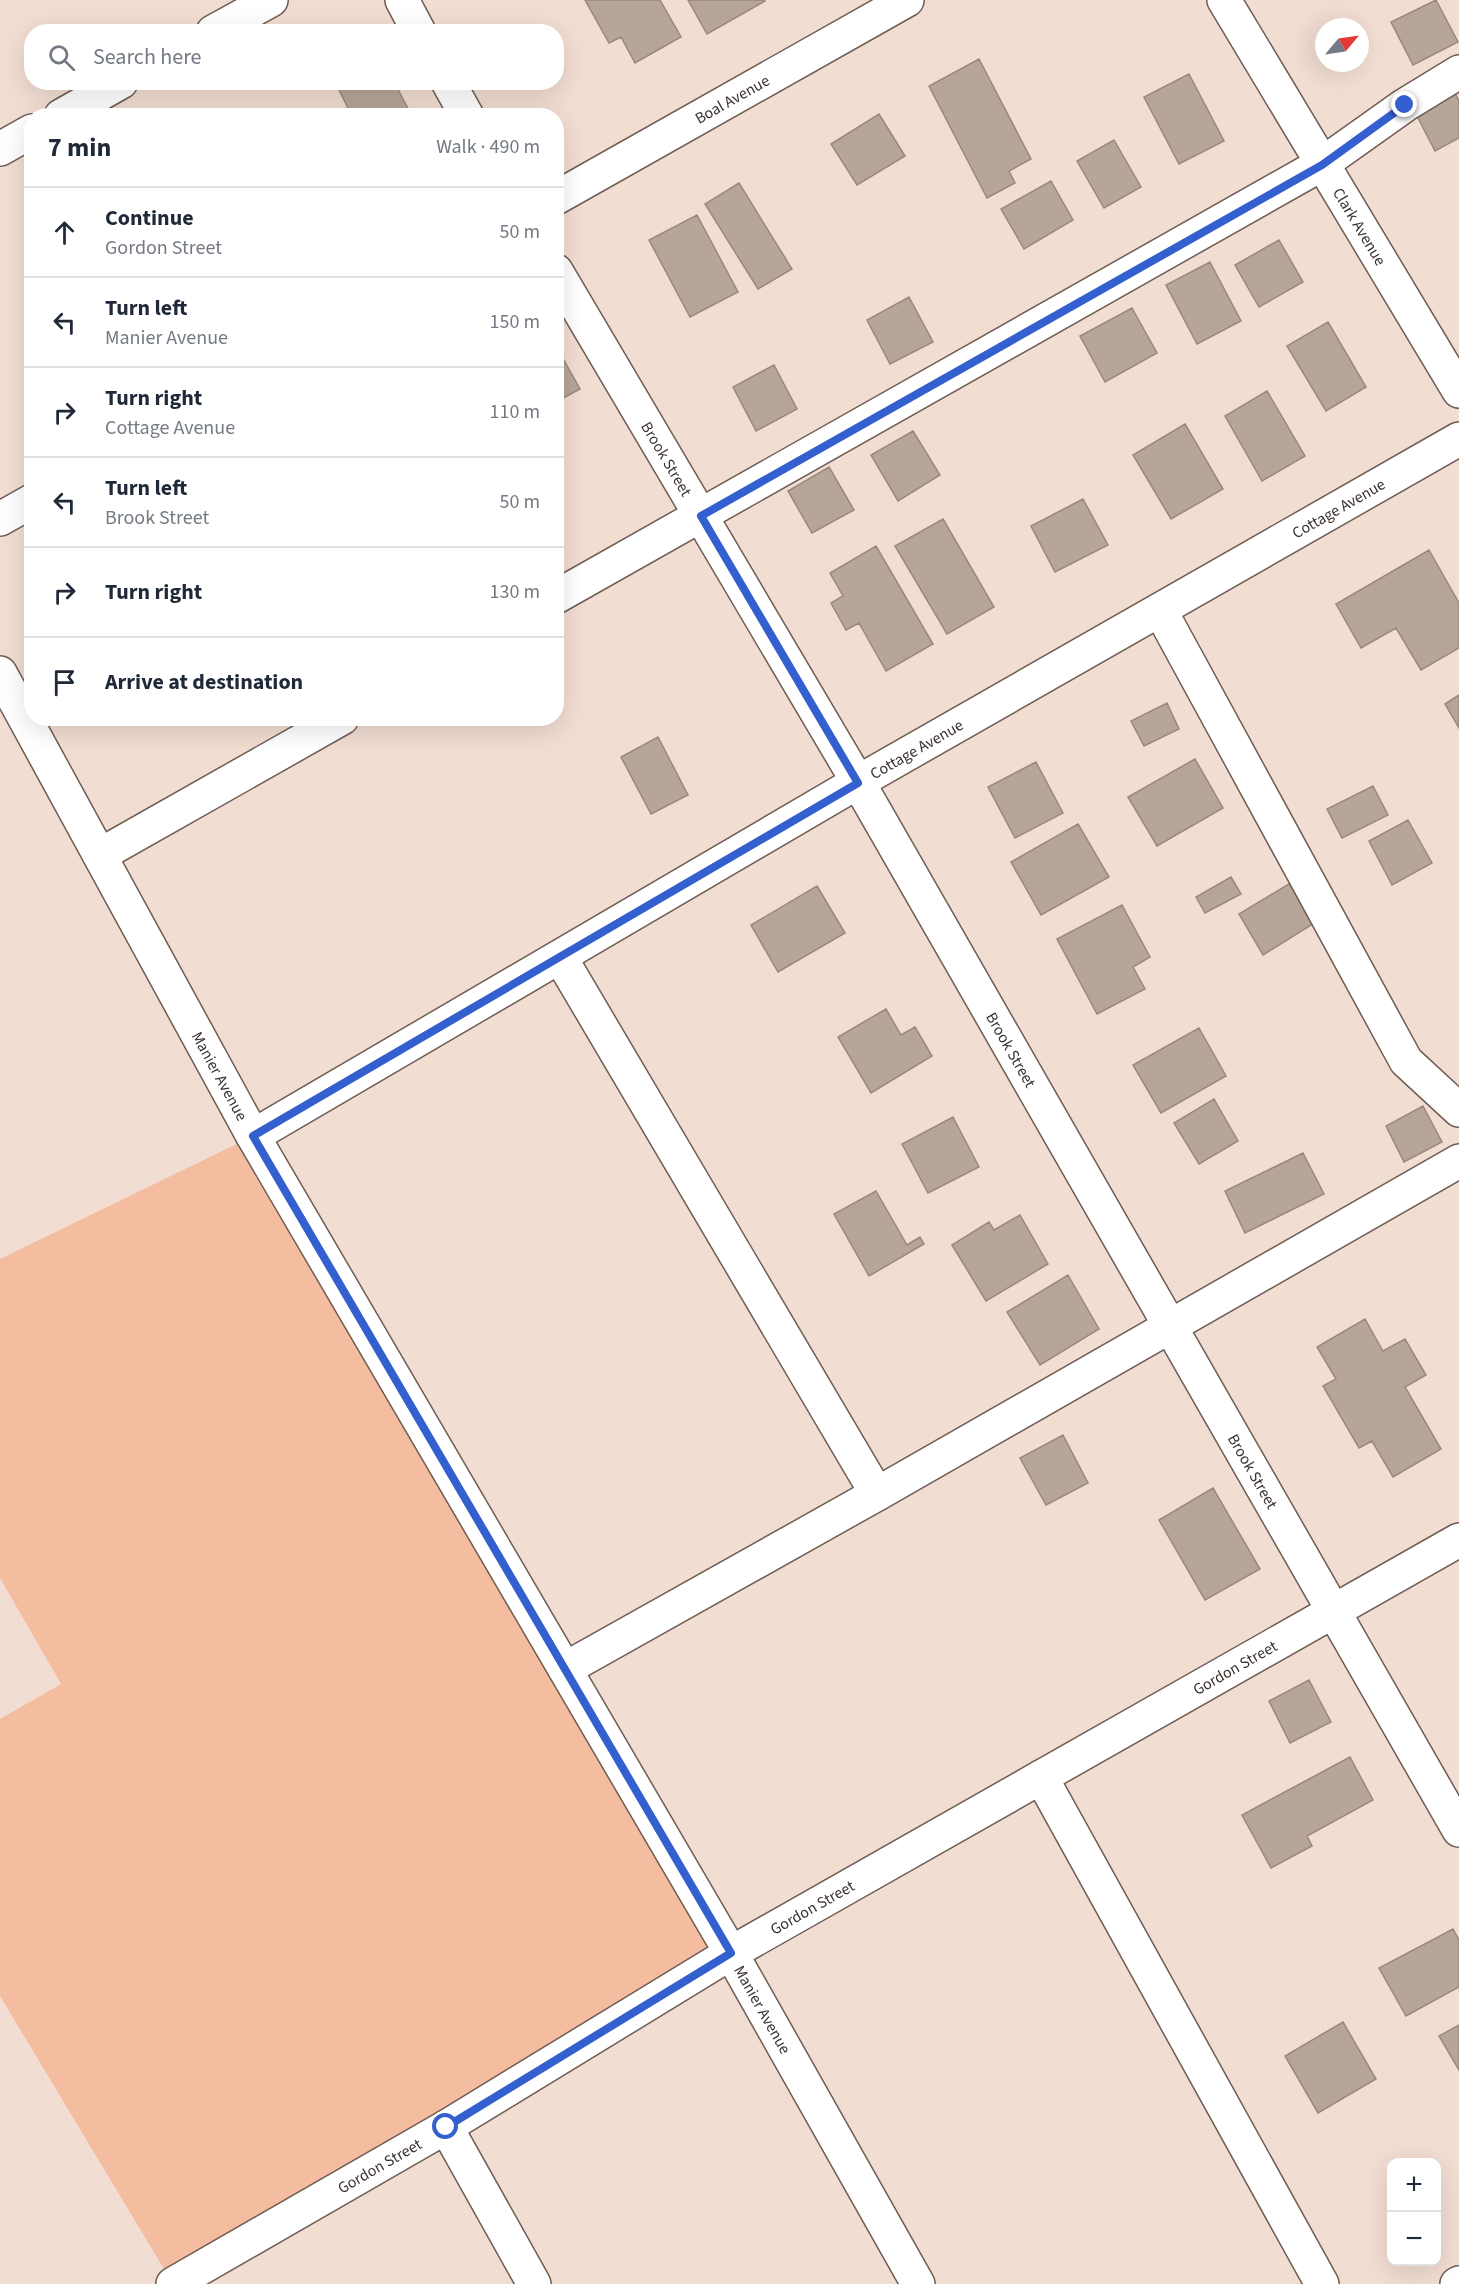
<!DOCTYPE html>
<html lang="en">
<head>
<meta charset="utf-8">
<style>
  body { margin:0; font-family:"Source Sans 3",sans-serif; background:#f6f6f7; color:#1f2937 }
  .controls { position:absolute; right:18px; bottom:18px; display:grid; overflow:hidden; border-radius:12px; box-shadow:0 6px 24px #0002 }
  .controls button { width:54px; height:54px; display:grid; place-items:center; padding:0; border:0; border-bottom:2px solid #e0e1e3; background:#fff; color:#1f2937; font:30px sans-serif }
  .compass { position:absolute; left:1315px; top:18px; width:54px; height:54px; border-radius:50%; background:#fff; box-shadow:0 6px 24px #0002; rotate:61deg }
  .stop { position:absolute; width:18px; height:18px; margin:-14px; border:4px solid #335fcf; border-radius:50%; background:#fff }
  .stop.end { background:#335fcf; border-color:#fff; box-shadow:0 2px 6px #0008 }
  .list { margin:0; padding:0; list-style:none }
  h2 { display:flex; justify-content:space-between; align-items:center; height:78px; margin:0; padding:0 24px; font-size:26px }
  h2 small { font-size:20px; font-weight:400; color:#747a83 }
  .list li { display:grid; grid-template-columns:39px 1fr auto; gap:18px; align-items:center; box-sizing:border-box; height:90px; padding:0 24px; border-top:2px solid #e0e1e3 }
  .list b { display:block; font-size:22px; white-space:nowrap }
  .list p { margin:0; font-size:20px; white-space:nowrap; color:#747a83 }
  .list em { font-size:20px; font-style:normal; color:#747a83 }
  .icon { flex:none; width:33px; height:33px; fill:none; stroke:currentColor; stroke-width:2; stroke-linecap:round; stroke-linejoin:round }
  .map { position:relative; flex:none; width:1459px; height:2284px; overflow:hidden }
  .search { position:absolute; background:#fff; box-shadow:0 6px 24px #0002; left:24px; top:24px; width:540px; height:66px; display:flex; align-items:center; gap:15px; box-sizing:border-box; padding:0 21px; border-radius:24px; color:#747a83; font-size:22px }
  .panel { position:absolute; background:#fff; box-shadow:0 6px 24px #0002; left:24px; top:108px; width:540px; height:618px; border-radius:24px }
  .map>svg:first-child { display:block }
</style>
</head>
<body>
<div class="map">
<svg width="1459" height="2284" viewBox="0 0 1459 2284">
  <rect width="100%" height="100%" fill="#f2ddd2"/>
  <path fill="#f5bda0" d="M253 1136 731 1953 173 2284 0 1996V1719L61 1684 0 1578V1259Z"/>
  <path fill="#b7a598" stroke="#9a887c" stroke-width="1.5" d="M585 0H660L681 37 635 63 621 37 609 43Z
    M688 0H764L765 1 707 34Z
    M1436 0 1458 42 1413 65 1391 22Z
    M979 59 1031 159 1009 171 1015 183 987 198 929 86Z
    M1189 74 1224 141 1179 164 1144 97Z
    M335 82H394L412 116H352Z
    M1454 91 1459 101V138L1435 151 1415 112Z
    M879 114 905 156 857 185 831 144Z
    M1114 140 1141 187 1104 208 1077 161Z
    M1051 181 1073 220 1024 249 1001 209Z
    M739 183 792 269 758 289 705 204Z
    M697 215 738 292 690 317 649 240Z
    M1279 240 1303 282 1259 307 1235 265Z
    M1210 262 1241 321 1197 344 1166 285Z
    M909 297 933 342 890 364 867 320Z
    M1132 308 1157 353 1105 382 1080 336Z
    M1328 322 1366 387 1326 411 1287 346Z
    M556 346 580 389 556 402Z
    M774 365 797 409 756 431 733 387Z
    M1267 391 1305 456 1262 481 1225 416Z
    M1185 424 1223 489 1171 519 1133 455Z
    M913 431 940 475 898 501 871 455Z
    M829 467 854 510 812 533 788 491Z
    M1083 499 1108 545 1055 572 1031 526Z
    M943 519 994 607 947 634 895 546Z
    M876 546 933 644 886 671 859 623 846 630 831 603 843 596 830 573Z
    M1429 550 1459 603V648L1421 670 1396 628 1361 648 1336 604Z
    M1459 695V728L1445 704Z
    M1167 703 1179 729 1144 746 1131 721Z
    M658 737 688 795 651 814 621 757Z
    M1195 759 1223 808 1157 846 1128 797Z
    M1036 762 1063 813 1015 838 988 787Z
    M1373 786 1388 815 1342 838 1327 809Z
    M1408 820 1432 863 1392 885 1369 841Z
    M1078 824 1109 877 1041 915 1011 862Z
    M1231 877 1241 894 1205 913 1196 897Z
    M1292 882 1316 922 1263 955 1239 914Z
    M817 886 845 933 778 972 751 925Z
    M1122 905 1150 957 1133 967 1145 989 1097 1014 1057 939Z
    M886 1009 901 1035 915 1027 932 1056 871 1093 838 1037Z
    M1199 1028 1226 1076 1161 1113 1133 1065Z
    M1214 1099 1238 1141 1199 1164 1174 1123Z
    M1423 1106 1442 1142 1404 1162 1386 1126Z
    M953 1117 979 1167 928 1193 902 1144Z
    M1303 1153 1324 1194 1245 1233 1225 1191Z
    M876 1191 907 1245 920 1237 924 1244 869 1276 834 1214Z
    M1020 1215 1048 1264 986 1301 952 1245 989 1222 994 1230Z
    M1068 1275 1099 1329 1040 1365 1007 1312Z
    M1365 1319 1383 1351 1405 1339 1426 1375 1405 1387 1441 1449 1393 1477 1372 1441 1359 1448 1323 1386 1336 1379 1317 1347Z
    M1063 1435 1088 1483 1046 1505 1020 1458Z
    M1213 1488 1260 1569 1205 1600 1159 1520Z
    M1309 1680 1331 1722 1290 1743 1269 1701Z
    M1350 1757 1373 1800 1307 1836 1312 1846 1271 1868 1242 1815Z
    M1453 1929 1459 1940V1987L1406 2016 1379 1968Z
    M1343 2022 1376 2079 1318 2113 1285 2056Z
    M1459 2025V2070L1439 2036Z"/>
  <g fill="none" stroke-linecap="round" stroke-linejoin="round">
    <defs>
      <g id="minor">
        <path d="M402 0 419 32"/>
        <path id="s1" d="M1224 0 1459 391"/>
        <path d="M213 32 271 0"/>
        <path d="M448 82 467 116"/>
        <path d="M61 116 121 82"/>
        <path d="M0 149 32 131"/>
        <path id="s2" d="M556 198 907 0"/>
        <path id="s3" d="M556 271 858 782 1459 1830"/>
        <path d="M0 519 32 501"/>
        <path d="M556 597 1322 164 1405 105 1459 72"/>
        <path d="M1160 610 1406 1061 1459 1110"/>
        <path id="s4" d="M0 673 253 1136 731 1953 918 2284"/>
        <path d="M100 855 342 718"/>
        <path d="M560 957 877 1494"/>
        <path id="s5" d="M253 1136 858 782 1459 439"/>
        <path d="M565 1669 877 1494 1459 1161"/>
        <path d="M1041 1777 1322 2284"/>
        <path d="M446 2127 534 2284"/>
        <path id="s6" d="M173 2284 446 2127 731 1953 1459 1540"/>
        <path d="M1457 2284 1459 2283"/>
      </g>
    </defs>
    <use href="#minor" stroke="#6e5c53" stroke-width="36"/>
    <use href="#minor" stroke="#fff" stroke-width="33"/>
  </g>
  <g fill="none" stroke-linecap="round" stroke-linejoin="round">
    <path stroke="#335fcf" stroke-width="8" d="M446 2127 731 1953 253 1136 858 783 701 516 1322 165 1405 105"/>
  </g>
  <g text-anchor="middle" stroke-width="5" stroke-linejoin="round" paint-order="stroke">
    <g font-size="16" fill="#3b322e" stroke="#f2ddd2">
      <text dy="6" stroke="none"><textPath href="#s2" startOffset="202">Boal Avenue</textPath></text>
      <text dy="6" stroke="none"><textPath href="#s1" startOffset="264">Clark Avenue</textPath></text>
      <text dy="6" stroke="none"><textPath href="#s3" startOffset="218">Brook Street</textPath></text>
      <text dy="6" stroke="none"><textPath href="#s5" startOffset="1254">Cottage Avenue</textPath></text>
      <text dy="6" stroke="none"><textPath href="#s5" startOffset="768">Cottage Avenue</textPath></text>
      <text dy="6" stroke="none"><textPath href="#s3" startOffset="902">Brook Street</textPath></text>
      <text dy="6" stroke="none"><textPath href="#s4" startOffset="459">Manier Avenue</textPath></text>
      <text dy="6" stroke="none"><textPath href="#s3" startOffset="1388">Brook Street</textPath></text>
      <text dy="6" stroke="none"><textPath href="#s6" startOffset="1228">Gordon Street</textPath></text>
      <text dy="6" stroke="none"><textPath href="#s6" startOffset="742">Gordon Street</textPath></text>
      <text dy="6" stroke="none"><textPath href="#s4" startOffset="1539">Manier Avenue</textPath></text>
      <text dy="6" stroke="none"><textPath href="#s6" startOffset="238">Gordon Street</textPath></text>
    </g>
  </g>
</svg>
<div class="controls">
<button>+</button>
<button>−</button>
</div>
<svg class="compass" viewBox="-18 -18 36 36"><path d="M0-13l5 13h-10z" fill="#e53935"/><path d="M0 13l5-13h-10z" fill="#747a83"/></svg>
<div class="stop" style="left:446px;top:2127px"></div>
<div class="stop end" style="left:1405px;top:105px"></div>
<div class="search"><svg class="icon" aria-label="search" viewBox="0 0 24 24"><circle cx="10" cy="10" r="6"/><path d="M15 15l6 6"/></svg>Search here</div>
<section class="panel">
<h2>7 min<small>Walk · 490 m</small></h2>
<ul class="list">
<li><svg class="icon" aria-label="ahead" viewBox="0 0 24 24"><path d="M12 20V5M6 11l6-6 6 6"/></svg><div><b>Continue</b><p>Gordon Street</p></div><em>50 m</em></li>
<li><svg class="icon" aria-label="left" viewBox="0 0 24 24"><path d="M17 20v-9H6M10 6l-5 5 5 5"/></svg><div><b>Turn left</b><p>Manier Avenue</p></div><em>150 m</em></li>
<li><svg class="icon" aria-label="right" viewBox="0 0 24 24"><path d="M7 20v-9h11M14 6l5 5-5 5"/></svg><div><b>Turn right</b><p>Cottage Avenue</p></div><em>110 m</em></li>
<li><svg class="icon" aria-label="left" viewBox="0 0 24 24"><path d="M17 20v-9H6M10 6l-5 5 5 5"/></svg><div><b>Turn left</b><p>Brook Street</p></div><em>50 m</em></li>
<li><svg class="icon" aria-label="right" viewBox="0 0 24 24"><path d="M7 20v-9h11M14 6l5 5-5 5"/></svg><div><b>Turn right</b></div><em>130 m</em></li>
<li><svg class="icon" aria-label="arrive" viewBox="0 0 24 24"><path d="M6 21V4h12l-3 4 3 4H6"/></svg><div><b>Arrive at destination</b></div></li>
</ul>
</section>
</div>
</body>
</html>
